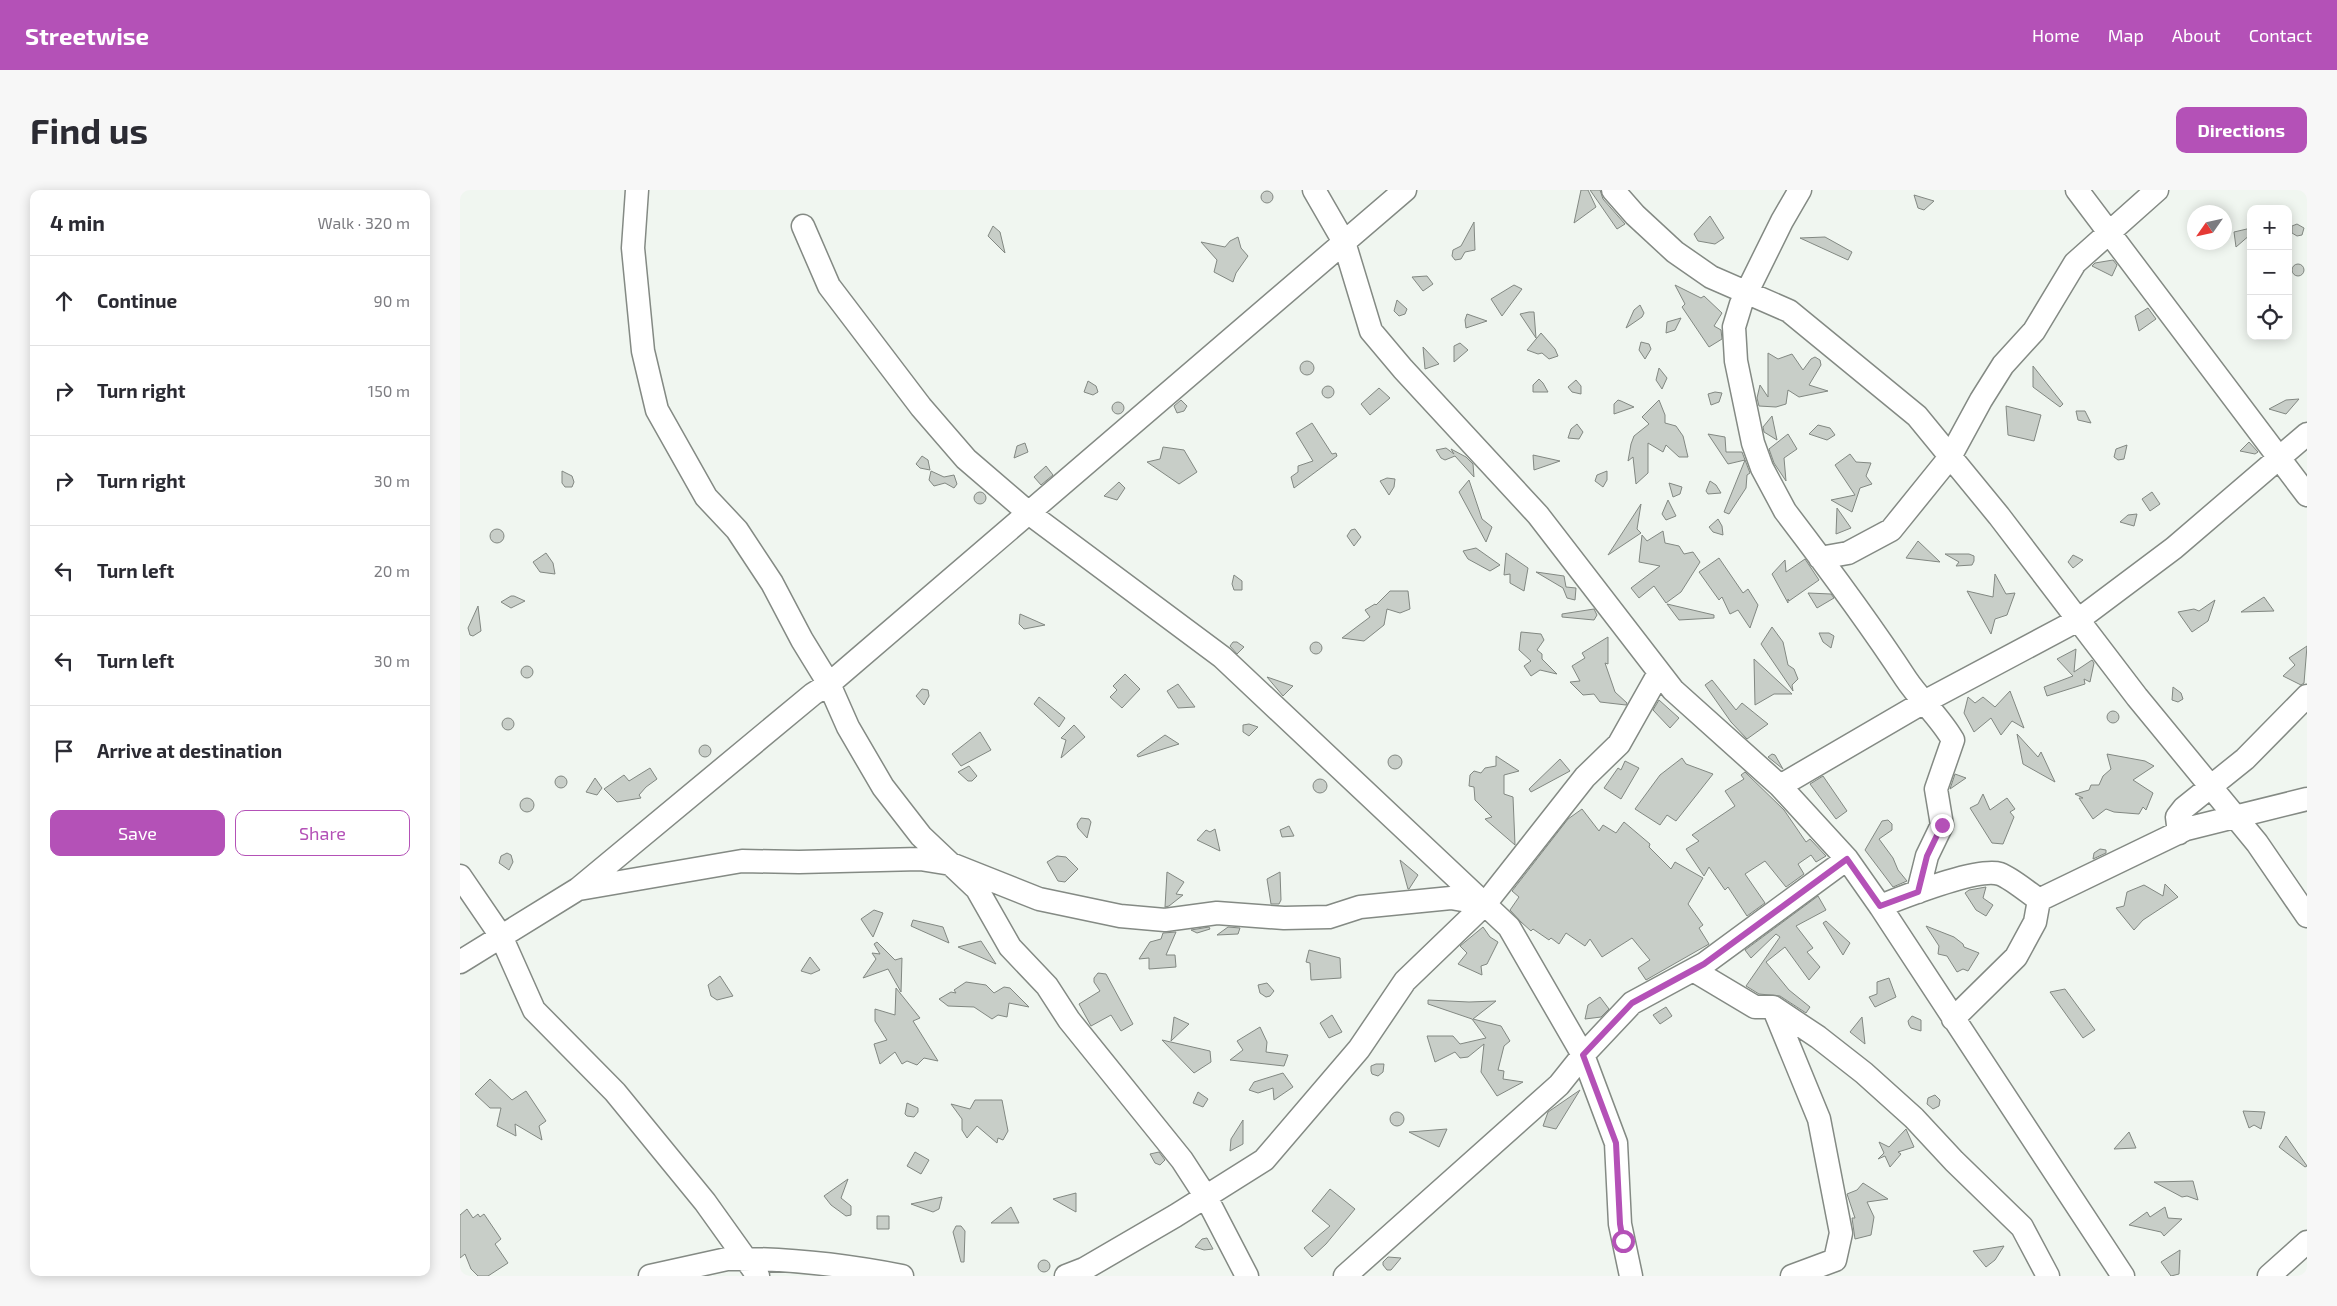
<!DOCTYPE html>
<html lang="en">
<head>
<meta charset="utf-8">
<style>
  body { margin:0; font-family:"Exo 2",sans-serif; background:#f7f7f7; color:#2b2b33 }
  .controls { position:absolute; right:15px; top:15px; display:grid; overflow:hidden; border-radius:10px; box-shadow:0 2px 12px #0003 }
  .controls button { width:45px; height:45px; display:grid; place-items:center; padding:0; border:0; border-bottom:1px solid #e1e1e2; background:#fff; color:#2b2b33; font:25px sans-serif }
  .compass { position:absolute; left:1727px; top:15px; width:45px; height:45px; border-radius:50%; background:#fff; box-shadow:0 2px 12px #0003; rotate:236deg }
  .stop { position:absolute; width:15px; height:15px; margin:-11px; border:4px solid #b451b7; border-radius:50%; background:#fff }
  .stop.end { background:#b451b7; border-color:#fff; box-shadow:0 1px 5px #0008 }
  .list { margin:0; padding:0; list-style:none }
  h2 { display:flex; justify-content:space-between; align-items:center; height:65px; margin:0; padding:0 20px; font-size:21px }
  h2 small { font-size:16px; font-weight:400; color:#7c7c81 }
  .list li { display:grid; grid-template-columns:32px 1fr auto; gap:15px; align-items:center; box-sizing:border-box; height:90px; padding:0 20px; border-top:1px solid #e1e1e2 }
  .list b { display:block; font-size:19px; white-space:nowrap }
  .list em { font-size:16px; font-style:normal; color:#7c7c81 }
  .actions { display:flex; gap:10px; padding:15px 20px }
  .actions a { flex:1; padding:11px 0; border:1px solid #b451b7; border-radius:10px; text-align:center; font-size:18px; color:#b451b7 }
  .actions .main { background:#b451b7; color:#fff }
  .icon { flex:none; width:28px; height:28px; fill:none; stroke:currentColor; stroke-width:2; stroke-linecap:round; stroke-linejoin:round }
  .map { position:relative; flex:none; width:1847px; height:1086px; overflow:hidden; border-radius:10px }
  header { display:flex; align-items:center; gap:30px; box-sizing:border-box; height:70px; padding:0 25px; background:#b451b7; color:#fff }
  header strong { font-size:24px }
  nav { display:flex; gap:28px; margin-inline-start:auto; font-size:18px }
  .intro { display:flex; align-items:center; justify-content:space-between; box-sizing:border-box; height:120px; padding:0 30px }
  h1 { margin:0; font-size:35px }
  .button { padding:12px 22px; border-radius:10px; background:#b451b7; color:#fff; font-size:18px; font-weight:700 }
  main { display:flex; gap:30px; padding:0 30px }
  aside { flex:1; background:#fff; border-radius:10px; box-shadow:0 2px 12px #0003 }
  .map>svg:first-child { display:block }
</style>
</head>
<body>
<header>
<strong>Streetwise</strong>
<nav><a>Home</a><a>Map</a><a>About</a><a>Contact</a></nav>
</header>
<div class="intro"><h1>Find us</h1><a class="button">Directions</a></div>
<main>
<aside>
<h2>4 min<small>Walk · 320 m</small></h2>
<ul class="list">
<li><svg class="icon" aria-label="ahead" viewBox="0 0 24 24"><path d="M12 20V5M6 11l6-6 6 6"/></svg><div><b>Continue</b></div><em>90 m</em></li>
<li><svg class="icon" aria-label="right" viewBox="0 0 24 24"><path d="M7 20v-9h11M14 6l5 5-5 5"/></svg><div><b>Turn right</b></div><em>150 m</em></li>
<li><svg class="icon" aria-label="right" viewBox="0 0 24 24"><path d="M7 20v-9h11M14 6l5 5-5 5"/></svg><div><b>Turn right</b></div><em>30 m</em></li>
<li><svg class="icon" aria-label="left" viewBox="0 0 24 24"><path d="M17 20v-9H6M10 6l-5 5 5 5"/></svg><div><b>Turn left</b></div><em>20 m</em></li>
<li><svg class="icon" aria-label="left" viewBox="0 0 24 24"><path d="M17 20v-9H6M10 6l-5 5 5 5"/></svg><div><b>Turn left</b></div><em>30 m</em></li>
<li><svg class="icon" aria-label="arrive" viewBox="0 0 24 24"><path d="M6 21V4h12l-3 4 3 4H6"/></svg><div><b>Arrive at destination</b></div></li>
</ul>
<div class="actions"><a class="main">Save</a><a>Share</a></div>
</aside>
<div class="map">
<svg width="1847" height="1086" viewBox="0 0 1847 1086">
  <rect width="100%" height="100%" fill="#f0f6f0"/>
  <path fill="#c8cec8" stroke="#828882" d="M1121 0H1128L1136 17 1114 33Z
    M1130 0H1140L1143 9 1165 34 1157 39Z
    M801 7a6 6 0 1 1 12 0a6 6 0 1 1-12 0Z
    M1454 5 1474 11 1464 20 1458 18Z
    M1250 26 1264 48 1255 54 1238 51 1234 44Z
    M1014 32 1015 60 1005 62 1001 69 995 70 992 66 993 60 1001 56Z
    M1837 34 1844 38 1842 45 1837 46 1832 43V36Z
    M533 36 540 42 545 63 528 46Z
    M1791 38V44L1776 57 1774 42Z
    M778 47 781 58 788 66 776 83 773 92 754 82 757 70 741 52 765 57 770 51Z
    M1365 47 1392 62 1388 70 1340 48Z
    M1653 70 1657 75 1652 86 1632 76 1635 73Z
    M1832 80a6 6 0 1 1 12 0a6 6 0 1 1-12 0Z
    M967 86 973 94 963 101 952 87Z
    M1054 95 1062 99 1042 126 1031 109Z
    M1215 95 1241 108 1244 106 1262 123 1254 136 1261 140 1262 149 1249 157 1222 117 1225 114Z
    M937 110 947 119 945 124 939 126 934 121Z
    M1180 115 1184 123 1182 127 1166 138 1174 120Z
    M1688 118 1696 129 1679 141 1675 126Z
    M1069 122H1074L1076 148 1060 124Z
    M1007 124 1027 131 1006 138 1005 130Z
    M1221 128 1215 140 1206 143 1207 132Z
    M1081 143 1095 159 1098 166 1089 169 1082 163 1078 164 1067 160Z
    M1181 152 1189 154 1191 159 1185 169 1179 160Z
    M1000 153 1008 160 994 172V156Z
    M963 157 979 174 965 179Z
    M1308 163 1318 169 1332 164 1343 180 1351 169 1355 167 1360 170 1361 175 1349 195 1368 201 1339 207 1328 200 1326 214 1316 217 1299 216 1297 208 1300 195 1308 207Z
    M840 178a7 7 0 1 1 14 0a7 7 0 1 1-14 0Z
    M1573 176 1603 214 1600 217 1573 197Z
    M1199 178 1207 188 1202 199 1196 190Z
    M1079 189 1083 193 1088 202H1073V195Z
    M1116 190 1121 196V204L1112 202 1108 197Z
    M628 191 636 196 638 202 633 205 624 202Z
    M862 202a6 6 0 1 1 12 0a6 6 0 1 1-12 0Z
    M919 198 930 208 910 225 901 214Z
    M1255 202 1262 203 1259 212 1251 215 1248 204Z
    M1839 209 1826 224 1809 219 1826 210Z
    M721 210 727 216 724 221 717 223 714 216Z
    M1158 210 1161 211 1174 217 1154 224V214Z
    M1199 210 1205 225V233L1216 236 1223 246 1228 267H1219L1206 255 1203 262 1188 253V283L1176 294 1173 267 1168 271 1171 254 1174 246 1189 234 1182 227Z
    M652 218a6 6 0 1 1 12 0a6 6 0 1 1-12 0Z
    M1546 216 1581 225 1574 251 1548 245Z
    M1616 221H1625L1631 233 1618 230Z
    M1312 226 1317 250 1304 242 1303 237Z
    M852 233 872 264 876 263 877 266 834 298 831 287 838 282V276L853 271 836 243Z
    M1117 234 1123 242 1119 249 1108 248 1111 239Z
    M1358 235 1370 238 1375 245 1367 250 1349 244Z
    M1248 244 1265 247 1266 262H1282L1290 283 1287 285 1286 298 1269 324 1264 322 1285 270 1268 274Z
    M1328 244 1337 259 1324 268 1326 291 1314 273 1309 259Z
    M1789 252 1798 262 1795 264 1780 261Z
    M565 253 568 262 554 268 557 256Z
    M1667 255 1664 269 1658 270 1654 267 1656 259Z
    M703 257 724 260 737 282 719 294 687 272 700 269Z
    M986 258 994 264 991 259 1006 267 1013 274 1014 287 995 266 985 270 981 268 976 260Z
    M1390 264 1396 272 1411 273 1406 286 1412 294 1400 298 1392 322 1371 310 1395 305 1375 275Z
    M1073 265 1100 271 1074 280Z
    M462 266 468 270 470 280 460 278 456 274Z
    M586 276 593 285 581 295 574 287Z
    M102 281 112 286 114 292 112 297H105L102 293Z
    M471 281 484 287 494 285 497 294 494 298 485 293 474 296 469 290Z
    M1147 281V290L1143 297 1135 291 1137 285Z
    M927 288 935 289 934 297 929 305 920 291Z
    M1009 290 1022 329 1032 337 1026 352 999 302Z
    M1250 291 1256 295 1261 303 1248 304 1246 301Z
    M659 292 665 298 657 310 644 306Z
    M1209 293 1222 297 1220 304 1213 307Z
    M514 308a6 6 0 1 1 12 0a6 6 0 1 1-12 0Z
    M1692 302 1700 314 1690 321 1682 309Z
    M1208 310 1216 326 1206 330 1202 324Z
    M1181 314 1177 339 1181 343 1148 365Z
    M1377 318 1391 338 1376 344Z
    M1677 324 1674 336 1660 332 1668 325Z
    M1258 329 1262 336 1263 345 1253 342 1249 337Z
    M895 339 901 347 894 356 887 346 891 340Z
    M30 346a7 7 0 1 1 14 0a7 7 0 1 1-14 0Z
    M1203 341 1205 353 1219 356 1224 364 1233 362 1240 372 1221 402 1206 413 1194 396 1179 408 1171 398 1200 376 1179 372 1182 345 1187 351Z
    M1458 351 1480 372 1446 368Z
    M1016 358 1040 375 1030 381 1008 369 1003 361Z
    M86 363 93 373 95 384 80 382 73 372Z
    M1046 363 1068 378 1064 401 1050 393V384L1044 385Z
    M1485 364H1509L1514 366V371L1512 375 1496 376 1499 372Z
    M1613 365 1623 370 1613 378 1608 372Z
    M1259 368 1283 403 1288 399 1298 415 1290 438 1278 420 1270 424 1262 407 1259 410 1239 382Z
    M1345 369 1359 390 1329 411 1328 409V413L1312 384 1325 370 1326 382Z
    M1076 382 1104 386 1106 397 1116 398 1115 410 1107 408 1103 398Z
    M1535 384 1546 404 1555 403 1547 425 1535 429 1531 444 1507 401 1533 407Z
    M774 385 782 391V400H774L772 394Z
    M930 401H948L950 419 940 423 927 419 924 435 904 451 882 448 910 427 905 420 915 414 916 415Z
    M1348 403 1371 404 1374 408 1357 418Z
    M51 406H54L65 411 51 418 41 412Z
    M1804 407 1814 421 1781 422Z
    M1755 410 1748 431 1732 442 1718 422 1734 419 1739 421Z
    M1207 414 1254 425V428L1219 430Z
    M18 416 21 441 13 446 10 445 8 438Z
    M1134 419 1137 425 1134 430 1102 427V424Z
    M560 424 585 435 564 439 559 434Z
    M1312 437 1323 452 1328 475 1334 479 1338 489 1332 495 1333 501 1301 454Z
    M1061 442 1081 444 1084 450 1077 460 1082 464V469L1097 484 1080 480 1071 486 1064 476 1071 471 1059 460Z
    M1359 443H1369L1374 446 1371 458 1363 452Z
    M1148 447V474L1145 473 1155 502 1167 513 1166 515 1140 512 1134 504 1123 505 1110 492 1120 491 1112 476 1125 468 1122 463Z
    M850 458a6 6 0 1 1 12 0a6 6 0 1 1-12 0Z
    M773 452H777L784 457 777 464 770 456Z
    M1847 456 1844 493 1841 495 1823 486 1835 475 1829 468Z
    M1616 459 1614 482 1632 470 1634 473 1630 492 1624 489 1625 494 1587 506 1584 497 1613 486 1597 469Z
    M1294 469 1332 504H1314L1295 515Z
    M61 482a6 6 0 1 1 12 0a6 6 0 1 1-12 0Z
    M665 484 680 499 662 518 650 507 657 500 653 496Z
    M807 487 833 496 823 506Z
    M1252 490 1276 520 1282 513 1308 534 1287 549 1271 532 1245 495Z
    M718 494 735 517 718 518 707 501Z
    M1713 497 1721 503 1723 509 1718 512 1712 510Z
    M462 499 468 500 469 506 464 515 456 506Z
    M1550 501 1564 538 1552 531 1541 545 1531 528 1514 542 1504 523 1508 507 1515 513 1523 507 1535 517Z
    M579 507 605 528 599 537 574 514Z
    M1199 510 1219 528 1210 538 1193 520Z
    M1647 527a6 6 0 1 1 12 0a6 6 0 1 1-12 0Z
    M42 534a6 6 0 1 1 12 0a6 6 0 1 1-12 0Z
    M789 534 798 537 789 546 783 542V535Z
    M614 535 625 547 601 568 606 550 601 548Z
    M520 542 531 560 501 576 492 564Z
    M1557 544 1578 567 1581 562 1595 592 1563 574Z
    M705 545 719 554 678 567 677 565Z
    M239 561a6 6 0 1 1 12 0a6 6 0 1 1-12 0Z
    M1312 564 1315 565 1323 579 1308 567Z
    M1647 564 1685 571 1694 576 1673 590 1693 603 1686 620 1683 617 1679 624 1654 622 1646 619 1633 629 1619 608H1623L1615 604 1629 600 1631 595H1639L1643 586 1651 579Z
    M928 572a7 7 0 1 1 14 0a7 7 0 1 1-14 0Z
    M1036 566 1059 581 1044 585V604L1053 607 1055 655 1025 629 1032 627 1015 610 1014 597 1009 596 1010 585 1014 581 1021 583 1025 578 1036 576Z
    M1222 568 1226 574 1253 584 1216 631 1207 625 1200 635 1175 619 1200 585Z
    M1100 569 1110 581 1071 602 1069 599Z
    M1165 571 1179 578 1161 609 1144 598 1158 578 1161 580Z
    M509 576 517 586 512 591H508L498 582Z
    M190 578 197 589 186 597 179 605 181 608 157 612 144 599 164 585 169 591Z
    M1285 582 1324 620 1346 652 1350 649 1366 666 1356 672 1351 665 1338 674 1344 684 1326 697 1305 671 1285 684 1305 713 1287 726 1268 697 1265 700 1249 677 1244 686 1226 659 1239 651 1232 645 1275 616 1265 601 1284 589 1281 585Z
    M1495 584 1506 588 1490 599Z
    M95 592a6 6 0 1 1 12 0a6 6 0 1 1-12 0Z
    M1363 586 1387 621 1376 629 1350 594Z
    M135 588 142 598 137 605 126 602Z
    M853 596a7 7 0 1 1 14 0a7 7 0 1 1-14 0Z
    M1523 604 1530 620 1547 608 1555 619 1550 622 1554 627 1543 654 1532 653 1510 618 1518 614Z
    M60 615a7 7 0 1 1 14 0a7 7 0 1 1-14 0Z
    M1122 619 1139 641 1143 635 1156 643 1164 632 1190 654 1189 657 1211 679 1215 672 1243 688 1228 714 1243 735 1239 738 1249 754 1186 790 1178 778 1190 770 1172 748 1142 767 1130 749 1125 756 1106 743 1099 754 1091 748 1089 750 1073 739 1071 741 1061 732 1050 720 1059 707 1052 701 1108 629Z
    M621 628 629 629 631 632 627 648 618 638 617 634Z
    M1428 630 1432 634V640L1419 649 1433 668 1438 680 1447 691 1433 697 1405 660 1422 631Z
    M829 636 834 646 822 647 820 640Z
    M755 639 760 661 737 650 746 640 750 642Z
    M1640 659 1646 660V663L1633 669 1634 663Z
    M47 663 51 665 53 672 49 680 39 673 41 666Z
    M597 666 606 667 618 679 605 692 598 691 587 672Z
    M940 670 958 685 949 699H948Z
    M707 682 724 692 716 704 723 705 709 716 705 717Z
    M820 682 821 710 819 714H811L807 689Z
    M1705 694 1718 707 1683 730 1674 740 1656 718 1664 716 1667 702 1684 695 1703 706Z
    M1526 697 1523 708 1533 715 1526 726 1516 720 1505 703 1509 700Z
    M1358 706 1366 720 1336 736 1353 758 1347 762 1360 777 1349 790 1325 757 1306 772 1329 800 1350 817 1346 823 1320 806 1299 804 1286 796 1320 747 1316 744 1291 768 1285 760Z
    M414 720 423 723 413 747 401 729Z
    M453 730 483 737 489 753 451 736Z
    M1366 731 1390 753 1383 765 1363 733Z
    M1466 736 1494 747 1503 754 1504 757 1519 763 1508 781 1503 779 1497 782 1487 766 1478 764 1479 756Z
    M749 737 750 739 737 743 731 740Z
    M768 737 780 738 778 744 757 745Z
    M1023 737 1030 747 1038 752 1027 774 1021 776 1022 785 998 774 1007 763 1000 756Z
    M716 742 706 765H715L716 777 689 779V768L679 769 690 752 701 749 703 743Z
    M521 751 536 774 498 757Z
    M417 752 435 770 442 768 441 802 428 779 403 788 416 769 412 763 420 764 414 754Z
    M849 760 880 768 881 788 851 790 850 773 846 772Z
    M350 767 360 780 351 784 341 781Z
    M638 783 646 784 673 834 661 841 651 825 631 836 619 814 640 801 634 792V788Z
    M260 786 273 806 257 810 251 806 248 795Z
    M1429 788 1436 807 1415 817 1409 807 1417 804V792Z
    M506 792 526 795 534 803 544 797 550 798 569 817 549 813 547 827 538 825 532 829 514 817 488 816 479 809 491 802 496 803 494 800Z
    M807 793 814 801 810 806 806 807 800 803 798 795Z
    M436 798 460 828 453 831 478 871 464 868 457 875 447 871 442 874 435 862 420 874 414 854 427 850 415 831V819L435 825Z
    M1605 799 1635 840 1623 848 1590 802Z
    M1140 807 1149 819 1141 827 1125 829 1128 815Z
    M968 810 1009 812 1036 811 1013 829 1041 836 1050 851 1044 856 1038 880 1044 881 1043 889 1063 892 1037 906 1021 882 1024 854 1008 867 1000 868 995 862 975 872 967 846H993L1000 854 1026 848 1012 829 968 814Z
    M1206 817 1212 826 1200 834 1193 825Z
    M872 825 882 842 869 848 860 833Z
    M1452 826 1461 830V841L1451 838 1449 835 1448 831Z
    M714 827 729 834 711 851Z
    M1402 827 1405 854 1390 842Z
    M800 837 807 852 806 862 828 865 824 876 770 870 783 860 777 851Z
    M702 850 750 861 751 872 734 883Z
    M916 874H924L923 882 918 886 912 884 911 881V876Z
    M823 883 833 897 814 910 813 898 798 903 789 900 794 892Z
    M30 889 52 910 66 901 86 931 79 936 82 950 55 934 56 946 37 936 41 918H30L15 904Z
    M1120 900 1096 939 1083 936 1088 922Z
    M738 902 748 909 743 917 733 913Z
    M1475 905 1480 910 1479 916 1473 919 1467 914 1468 908Z
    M515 910H542L548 941 543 950 538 948 537 953 517 936 507 948 502 940V929L491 914 510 919Z
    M447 913 458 918V922L454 927 447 926 445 924Z
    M1783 921 1805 922 1801 939 1794 935 1789 938Z
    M930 929a7 7 0 1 1 14 0a7 7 0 1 1-14 0Z
    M783 930V954L770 961 771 949Z
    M987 939 979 957 949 942Z
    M1446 939 1454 957 1438 962 1441 964 1430 977 1425 966 1418 969 1424 963 1419 952 1429 957Z
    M1669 942 1676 958 1654 959Z
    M1826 946 1847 976 1845 977 1819 957Z
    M455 962 469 970 461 984 447 976Z
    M699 962 705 970 700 975 695 973 690 964Z
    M388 989 381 1008 391 1016V1025L386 1026 371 1015 364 1006Z
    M1733 991 1738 1010 1727 1006 1722 1007 1694 992Z
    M1403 993 1428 1009 1407 1012 1414 1027 1411 1045 1395 1049 1392 1028H1395L1387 1004 1397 1000Z
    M870 999 895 1019 866 1054 852 1067 844 1058 870 1036 852 1021Z
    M616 1003V1022L593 1009Z
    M482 1007 479 1019 473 1022 451 1014Z
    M551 1017 559 1033H531Z
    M1705 1017 1708 1028 1722 1029 1704 1046 1701 1042 1669 1035 1687 1022 1690 1027Z
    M7 1019 13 1028 18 1024 20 1027 24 1024 41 1049 35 1054 48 1073 28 1086H18L11 1079 5 1064 0 1068V1025Z
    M417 1026H429V1039H417Z
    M496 1036H501L505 1041 504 1072H501L493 1042Z
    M747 1048 753 1059 744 1060 735 1057 742 1049Z
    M1544 1056 1535 1070 1526 1077 1513 1061Z
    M1720 1060 1719 1084 1711 1086 1701 1072Z
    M928 1067 941 1068 931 1080H927L923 1075V1072Z
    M578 1076a6 6 0 1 1 12 0a6 6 0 1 1-12 0Z"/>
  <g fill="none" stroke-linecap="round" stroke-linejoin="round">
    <defs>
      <path id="minor" d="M177 0 173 58 183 161 197 220 246 307 277 340 312 393 342 450 369 494 388 537 423 597 461 646 517 699 550 757 587 796 609 830 722 970 746 1007 787 1086
        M854 0 884 52 911 141 943 179 1078 325 1213 500 1320 596 1387 669 1420 716 1663 1086
        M1153 0 1175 25 1215 62 1251 87 1329 121 1457 226 1539 326 1677 507 1797 653 1847 726
        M1340 0 1322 31 1281 114 1274 137 1276 171 1293 253 1302 278 1325 321C1367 376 1408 431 1446 489 1460 510 1480 527 1493 550L1476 599 1482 635 1467 666 1458 702
        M1617 0 1847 305
        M343 36 369 96 461 217 506 269 570 324 762 467 1049 737 1123 865 1156 953 1160 1034 1171 1086
        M1360 368 1388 363 1431 340 1490 267 1521 210 1543 175 1574 141 1615 73 1697 0
        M1320 596 1464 512 1618 430 1714 358 1847 244
        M1719 643 1717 627 1724 618 1785 569 1847 506
        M0 686 41 746 74 820 155 902 245 1012 298 1086
        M119 699 282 671 339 672 460 669 491 674 579 709 660 726 705 730 757 723 824 728 869 727 900 717 991 708 1025 714
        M1579 710 1726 639 1847 609
        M1420 716C1444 707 1517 677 1540 684 1551 688 1569 703 1579 710
        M0 772 118 699 353 504 369 494 945 0
        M1233 780 1295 817H1313L1358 847 1404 883 1454 928 1494 971 1562 1037 1588 1086
        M1313 817 1359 929 1381 1043 1375 1070 1332 1086
        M1493 829 1556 767 1575 732 1579 710
        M190 1086 267 1069C326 1068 385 1075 442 1086
        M606 1086 624 1079 715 1026 804 970 899 859 945 791 1025 714 1125 587 1159 554 1199 483
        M885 1086 1099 895 1123 865 1172 813 1244 774 1387 669
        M1809 1086 1847 1052"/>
    </defs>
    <use href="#minor" stroke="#848a84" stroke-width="25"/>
    <use href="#minor" stroke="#fff" stroke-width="22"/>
  </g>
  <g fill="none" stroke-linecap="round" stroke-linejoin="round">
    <path stroke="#b451b7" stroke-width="6" d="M1163 1051 1160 1034 1156 953 1123 865 1172 813 1244 774 1387 669 1420 716 1458 702 1467 666 1482 635"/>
  </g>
</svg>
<div class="controls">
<button>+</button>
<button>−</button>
<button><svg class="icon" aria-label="locate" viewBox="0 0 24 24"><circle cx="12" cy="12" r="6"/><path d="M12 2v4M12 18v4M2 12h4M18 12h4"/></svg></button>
</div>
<svg class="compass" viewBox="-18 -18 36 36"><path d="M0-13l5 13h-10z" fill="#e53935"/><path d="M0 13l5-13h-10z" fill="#7c7c81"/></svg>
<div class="stop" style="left:1163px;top:1051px"></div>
<div class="stop end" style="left:1482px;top:635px"></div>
</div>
</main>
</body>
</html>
